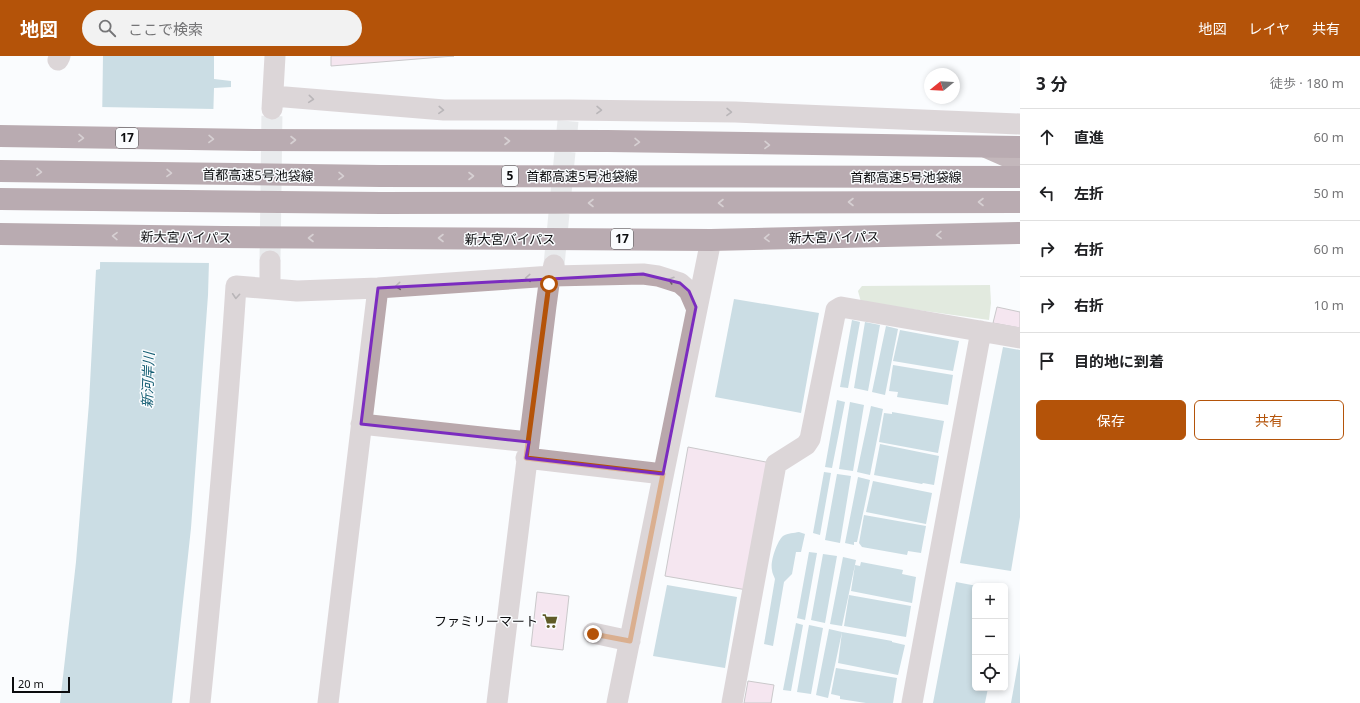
<!DOCTYPE html>
<html lang="ja">
<head>
<meta charset="utf-8">
<style>
  body { margin:0; font-family:"Noto Sans","Noto Sans JP",sans-serif; background:#f2f2f2; color:#202124 }
  .controls { position:absolute; right:12px; bottom:12px; display:grid; overflow:hidden; border-radius:6px; box-shadow:0 2px 6px #0003 }
  .controls button { width:36px; height:36px; display:grid; place-items:center; padding:0; border:0; border-bottom:1px solid #e0e0e0; background:#fff; color:#202124; font:20px sans-serif }
  .compass { position:absolute; left:924px; top:12px; width:36px; height:36px; border-radius:50%; background:#fff; box-shadow:0 2px 6px #0003; rotate:252deg }
  .scale { position:absolute; left:12px; bottom:10px; width:58px; box-sizing:border-box; padding-left:4px; border:2px solid #0b0c0e; border-top:0; font-size:11px; line-height:14px; white-space:nowrap; color:#0b0c0e; -webkit-text-stroke:3px #fafcfe; paint-order:stroke }
  .stop { position:absolute; width:12px; height:12px; margin:-9px; border:3px solid #b45309; border-radius:50%; background:#fff }
  .stop.end { background:#b45309; border-color:#fff; box-shadow:0 1px 4px #0008 }
  .list { margin:0; padding:0; list-style:none }
  h2 { display:flex; justify-content:space-between; align-items:center; height:52px; margin:0; padding:0 16px; font-size:17px }
  h2 small { font-size:13px; font-weight:400; color:#757577 }
  .list li { display:grid; grid-template-columns:26px 1fr auto; gap:12px; align-items:center; box-sizing:border-box; height:56px; padding:0 16px; border-top:1px solid #e0e0e0 }
  .list b { display:block; font-size:15px; white-space:nowrap }
  .list em { font-size:13px; font-style:normal; color:#757577 }
  .actions { display:flex; gap:8px; padding:12px 16px }
  .actions a { flex:1; padding:9px 0; border:1px solid #b45309; border-radius:6px; text-align:center; font-size:14px; color:#b45309 }
  .actions .main { background:#b45309; color:#fff }
  .icon { flex:none; width:22px; height:22px; fill:none; stroke:currentColor; stroke-width:2; stroke-linecap:round; stroke-linejoin:round }
  .map { position:relative; flex:none; width:1020px; height:647px; overflow:hidden }
  header { display:flex; align-items:center; gap:24px; box-sizing:border-box; height:56px; padding:0 20px; background:#b45309; color:#fff }
  header strong { font-size:19px }
  nav { display:flex; gap:22px; margin-inline-start:auto; font-size:14px }
  .search { width:280px; height:36px; background:#f2f2f2; display:flex; align-items:center; gap:10px; box-sizing:border-box; padding:0 14px; border-radius:22px; color:#757577; font-size:15px }
  main { display:flex }
  aside { flex:1; background:#fff }
  .map>svg:first-child { display:block }
</style>
</head>
<body>
<header>
<strong>地図</strong>
<div class="search"><svg class="icon" aria-label="search" viewBox="0 0 24 24"><circle cx="10" cy="10" r="6"/><path d="M15 15l6 6"/></svg>ここで検索</div>
<nav><a>地図</a><a>レイヤ</a><a>共有</a></nav>
</header>
<main>
<div class="map">
<svg width="1020" height="647" viewBox="0 0 1020 647">
  <rect width="100%" height="100%" fill="#fafcfe"/>
  <path fill="#c5d4bb" d="M990 229 991 247 989 264 861 246 858 235 862 230Z"/>
  <path fill="#92b8c5" d="M103 0H214V23L231 25V31L214 32 208 239 191 472 172 647H60L76 506 89 347 96 214 100 213Z
    M734 243 819 257 801 357 715 341Z
    M852 264 860 266 848 332 840 331Z
    M865 266 880 269 868 335 854 332Z
    M886 270 898 273 885 339 872 336Z
    M900 274 959 285 953 315 893 305Z
    M1003 291 1020 294V461L1011 515 960 507Z
    M893 309 953 319 948 349 897 341 898 336 889 335Z
    M837 344 845 346 832 412 825 411Z
    M850 346 864 349 853 415 839 413Z
    M871 350 883 353 870 419 857 416Z
    M892 356 944 365 938 397 879 386 884 357 892 358Z
    M880 388 939 400 934 429 923 427 922 428 874 419Z
    M824 416 831 417 820 479 813 477Z
    M837 418 851 420 840 487 825 484Z
    M858 421 870 424 857 486H854V489L845 487Z
    M873 425 932 437 926 468 866 456Z
    M864 459 926 470 921 497 908 495 907 499 862 491 859 487Z
    M799 476 805 478 801 496H796L792 518 784 526 773 590 764 588 775 523C774 520 772 517 772 514 770 506 777 485 783 480 788 477 794 477 799 476Z
    M809 496 817 497 805 564 797 562Z
    M823 498 837 500 825 567 811 564Z
    M843 501 856 504 842 570 830 568Z
    M861 506 903 514 902 518 916 521 912 547 851 535 855 509 860 510Z
    M956 526 977 530H975V632H988L985 647H933Z
    M667 529 737 541 725 612 653 600Z
    M849 539 911 550 906 581 844 570Z
    M796 567 803 569 791 635 783 634Z
    M809 569 823 572 811 638 797 636Z
    M829 573 842 576 828 642 816 639Z
    M842 576 892 585V586L905 589 898 619 838 607Z
    M1020 597V647H1011Z
    M836 612 897 622 893 647H866L840 643V640L831 638Z"/>
  <path fill="#fafcfe" d="M100 51 215 53 211 207 98 206Z"/>
  <path fill="#efcde0" stroke="#908a8d" d="M331 0H454L331 10Z
    M997 251 1020 256V272L993 267Z
    M688 391 771 407 747 534 665 520Z
    M537 536 569 540 563 594 531 590Z
    M748 625 774 629 771 647H744Z"/>
  <g fill="none" stroke-linecap="round" stroke-linejoin="round">
    <path stroke="#d6d8da" stroke-width="21" stroke-dasharray="21 10" stroke-linecap="butt" d="M270 205 272 54
      M554 209 568 65"/>
    <path stroke="#b9a8ac" stroke-width="21" d="M58 4 60 0
      M273 40 444 54H569L735 56 1020 68
      M272 53 275 0
      M270 232V205
      M361 368 529 386
      M526 402 663 418
      M593 577 630 585
      M200 647C214 508 227 369 236 230L297 235 378 232 552 220 643 218 658 220 680 227 689 235 696 251
      M328 647 378 232
      M497 647 546 250 549 228 554 209
      M617 647 711 184
      M732 647 776 408 806 389 810 383 836 254 841 251 1020 282
      M912 647 981 275"/>
    <path stroke="#80646a" stroke-width="22" d="M986 91 1020 106"/>
    <path stroke="#6c4b54" stroke-width="22" d="M0 80 254 84 608 85 1020 91
      M0 178 224 181 711 184 1020 177"/>
    <path stroke="#6c4b54" stroke-width="22" d="M0 115 380 120 1020 121
      M0 143 381 147 1020 146"/>
  </g>
  <defs><path id="oneway-chevron" d="M-2-3.5L2.5 0L-2 3.5" fill="none" stroke-width="1.6" stroke-linecap="round" stroke-linejoin="round"/></defs>
  <g stroke="#6b6265">
    <use href="#oneway-chevron" transform="translate(311 43) rotate(5)"/>
    <use href="#oneway-chevron" transform="translate(441 54) rotate(3)"/>
    <use href="#oneway-chevron" transform="translate(599 54) rotate(1)"/>
    <use href="#oneway-chevron" transform="translate(729 56) rotate(1)"/>
    <use href="#oneway-chevron" transform="translate(528 222) rotate(177)"/>
    <use href="#oneway-chevron" transform="translate(671 224) rotate(-162)"/>
    <use href="#oneway-chevron" transform="translate(398 230) rotate(175)"/>
    <use href="#oneway-chevron" transform="translate(236 240) rotate(94)"/>
  </g>
  <g stroke="#ac9ba0">
    <use href="#oneway-chevron" transform="translate(81 82) rotate(1)"/>
    <use href="#oneway-chevron" transform="translate(211 83) rotate(1)"/>
    <use href="#oneway-chevron" transform="translate(293 84)"/>
    <use href="#oneway-chevron" transform="translate(507 85)"/>
    <use href="#oneway-chevron" transform="translate(637 86) rotate(1)"/>
    <use href="#oneway-chevron" transform="translate(767 89) rotate(1)"/>
    <use href="#oneway-chevron" transform="translate(39 116) rotate(1)"/>
    <use href="#oneway-chevron" transform="translate(169 117) rotate(1)"/>
    <use href="#oneway-chevron" transform="translate(341 120) rotate(1)"/>
    <use href="#oneway-chevron" transform="translate(471 120)"/>
    <use href="#oneway-chevron" transform="translate(851 146) rotate(180)"/>
    <use href="#oneway-chevron" transform="translate(981 146) rotate(180)"/>
    <use href="#oneway-chevron" transform="translate(591 147) rotate(180)"/>
    <use href="#oneway-chevron" transform="translate(721 147) rotate(180)"/>
    <use href="#oneway-chevron" transform="translate(939 179) rotate(179)"/>
    <use href="#oneway-chevron" transform="translate(115 180) rotate(-179)"/>
    <use href="#oneway-chevron" transform="translate(311 182) rotate(-180)"/>
    <use href="#oneway-chevron" transform="translate(441 182) rotate(-180)"/>
    <use href="#oneway-chevron" transform="translate(767 182) rotate(179)"/>
  </g>
  <g fill="none" stroke-linecap="round" stroke-linejoin="round">
    <path stroke="#b45309" stroke-width="5" d="M549 228 526 402 663 418 630 585 593 578"/>
  </g>
  <path d="M0 0H1020V647H0ZM643 218 680 227 689 235 696 251 663 418 526 402 529 386 361 368 378 232Z" fill="#fafcfe" fill-opacity=".55" fill-rule="evenodd"/>
  <path fill="none" stroke="#7b2cbf" stroke-width="3" stroke-linejoin="round" d="M643 218 680 227 689 235 696 251 663 418 526 402 529 386 361 368 378 232Z"/>
  <defs>
    <symbol id="supermarket-bare" viewBox="-9 -9 18 18"><path d="M-6-5.5h2.5l.6 2H6L4.5 2H-2.5L-4.4-4H-6ZM-1.5 3.2a1.3 1.3 0 1 0 .1 0ZM3 3.2a1.3 1.3 0 1 0 .1 0Z" fill="#5f5b27" stroke="#fafcfe" stroke-width="2.5" paint-order="stroke"/></symbol>
  </defs>
  <g fill-rule="evenodd">
    <use href="#supermarket-bare" x="539" y="554" width="22" height="22"/>
  </g>
  <g text-anchor="middle" stroke-width="3" stroke-linejoin="round" paint-order="stroke">
    <g fill="#fafcfe" stroke="#535456" stroke-width="1">
      <rect x="116" y="72" width="22" height="20" rx="3"/>
      <rect x="502" y="110" width="16" height="20" rx="3"/>
      <rect x="611" y="173" width="22" height="20" rx="3"/>
    </g>
    <g font-size="12" font-weight="bold" fill="#0b0c0e">
      <text x="127" y="86">17</text>
      <text x="510" y="124">5</text>
      <text x="622" y="187">17</text>
    </g>
    <g font-size="13" fill="#0b0c0e" stroke="#fafcfe">
      <text transform="translate(258 119) rotate(1)" y="5">首都高速5号池袋線</text>
      <text x="582" y="125">首都高速5号池袋線</text>
      <text x="906" y="126">首都高速5号池袋線</text>
      <text transform="translate(186 181) rotate(1)" y="5">新大宮バイパス</text>
      <text transform="translate(834 181) rotate(-1)" y="5">新大宮バイパス</text>
      <text x="510" y="188">新大宮バイパス</text>
    </g>
    <g font-size="13" fill="#0b0c0e" stroke="#fafcfe" text-anchor="end">
      <text x="538" y="570">ファミリーマート</text>
    </g>
    <g font-size="14" font-style="italic" fill="#155e73" stroke="#fafcfe">
      <text transform="translate(148 324) rotate(-88)" y="5">新河岸川</text>
    </g>
  </g>
</svg>
<div class="controls">
<button>+</button>
<button>−</button>
<button><svg class="icon" aria-label="locate" viewBox="0 0 24 24"><circle cx="12" cy="12" r="6"/><path d="M12 2v4M12 18v4M2 12h4M18 12h4"/></svg></button>
</div>
<svg class="compass" viewBox="-18 -18 36 36"><path d="M0-13l5 13h-10z" fill="#e53935"/><path d="M0 13l5-13h-10z" fill="#757577"/></svg>
<div class="scale">20 m</div>
<div class="stop" style="left:549px;top:228px"></div>
<div class="stop end" style="left:593px;top:578px"></div>
</div>
<aside>
<h2>3 分<small>徒歩 · 180 m</small></h2>
<ul class="list">
<li><svg class="icon" aria-label="ahead" viewBox="0 0 24 24"><path d="M12 20V5M6 11l6-6 6 6"/></svg><div><b>直進</b></div><em>60 m</em></li>
<li><svg class="icon" aria-label="left" viewBox="0 0 24 24"><path d="M17 20v-9H6M10 6l-5 5 5 5"/></svg><div><b>左折</b></div><em>50 m</em></li>
<li><svg class="icon" aria-label="right" viewBox="0 0 24 24"><path d="M7 20v-9h11M14 6l5 5-5 5"/></svg><div><b>右折</b></div><em>60 m</em></li>
<li><svg class="icon" aria-label="right" viewBox="0 0 24 24"><path d="M7 20v-9h11M14 6l5 5-5 5"/></svg><div><b>右折</b></div><em>10 m</em></li>
<li><svg class="icon" aria-label="arrive" viewBox="0 0 24 24"><path d="M6 21V4h12l-3 4 3 4H6"/></svg><div><b>目的地に到着</b></div></li>
</ul>
<div class="actions"><a class="main">保存</a><a>共有</a></div>
</aside>
</main>
</body>
</html>
